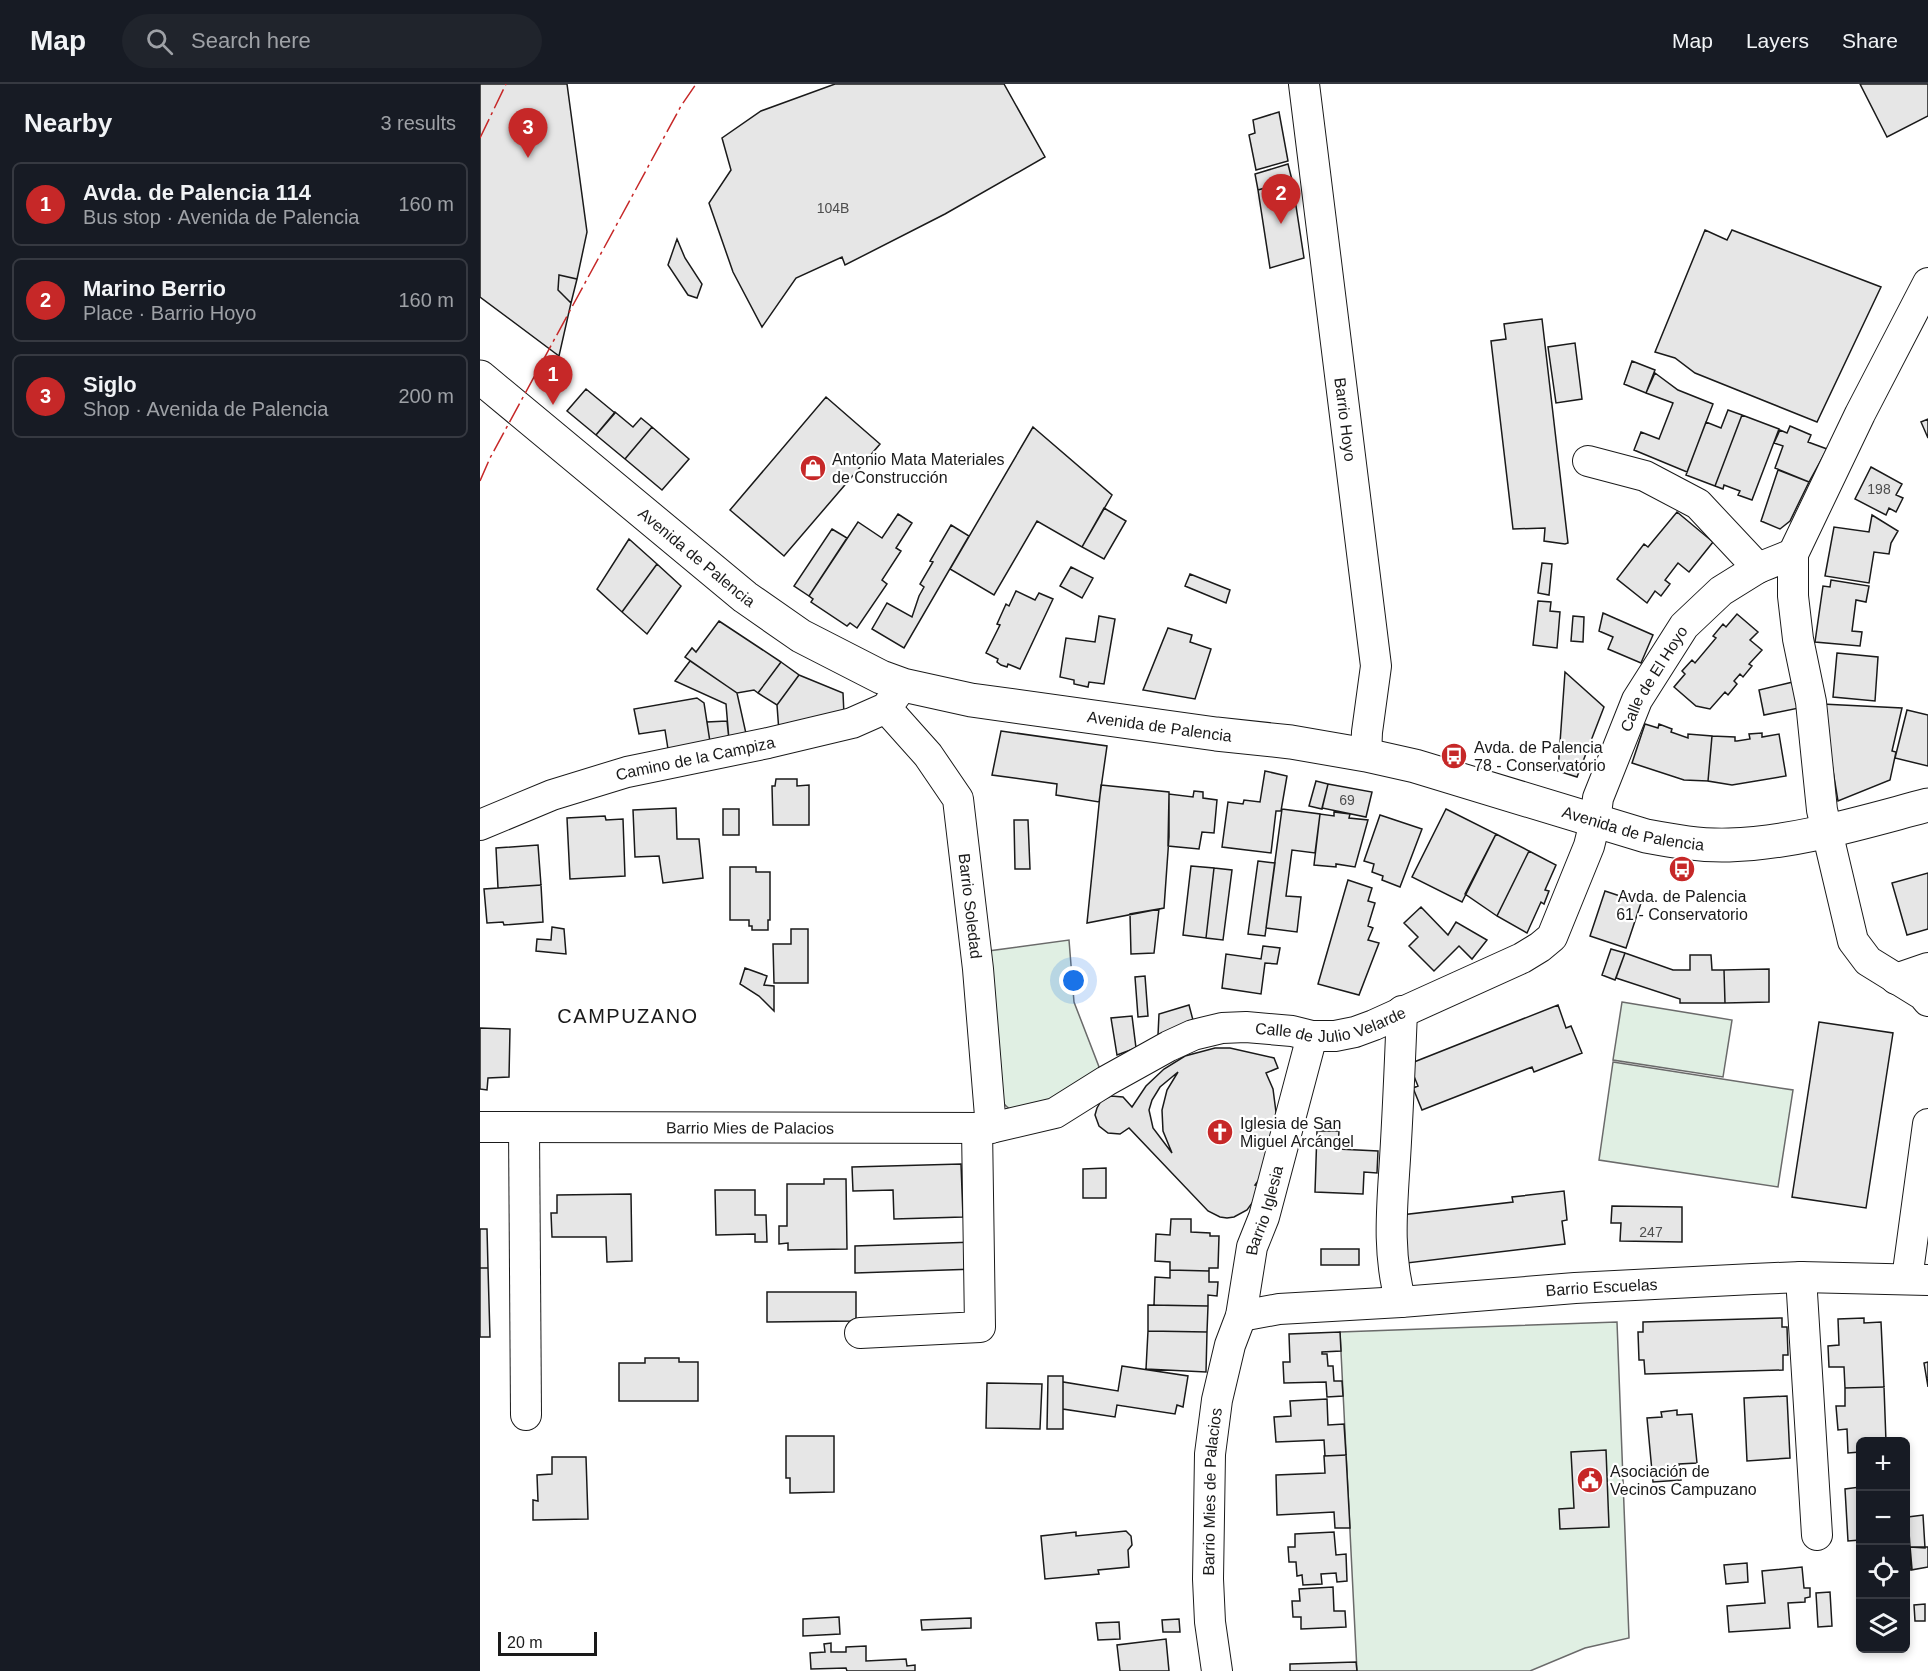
<!DOCTYPE html>
<html lang="en">
<head>
<meta charset="utf-8">
<style>
  body { margin:0; font-family:Arial,sans-serif; background:#20242c; color:#f1f3f6 }
  .controls { position:absolute; right:18px; bottom:18px; display:grid; overflow:hidden; border-radius:9px; box-shadow:0 3px 9px #0003 }
  .controls button { width:54px; height:54px; display:grid; place-items:center; padding:0; border:0; border-bottom:2px solid #363941; background:#171b24; color:#f1f3f6; font:30px sans-serif }
  .scale { position:absolute; left:18px; bottom:15px; width:99px; box-sizing:border-box; padding-left:6px; border:3px solid #1a1a1a; border-top:0; font-size:16px; line-height:21px; white-space:nowrap; color:#1a1a1a; -webkit-text-stroke:4px #fff; paint-order:stroke }
  .you { position:absolute; left:594px; top:897px; width:21px; height:21px; margin:-15px; border:4px solid #fff; border-radius:50%; background:#1a73e8; box-shadow:0 0 0 9px #1a73e833 }
  .badge { display:grid; place-items:center; width:39px; height:39px; border-radius:50%; background:#c62828; color:#fff; font-size:20px; font-weight:700 }
  .pin { position:absolute; translate:-50% -50px; filter:drop-shadow(0 2px 3px #0008) }
  .pin::after { content:''; position:absolute; top:32px; width:21px; height:18px; background:inherit; clip-path:polygon(0 0,100% 0,50% 100%) }
  .list { margin:0; padding:0; list-style:none }
  h2 { display:flex; justify-content:space-between; align-items:center; height:78px; margin:0; padding:0 24px; font-size:26px }
  h2 small { font-size:20px; font-weight:400; color:#9ea1a6 }
  .list li { display:grid; grid-template-columns:39px 1fr auto; gap:18px; align-items:center; box-sizing:border-box; height:84px; margin:0 12px 12px; padding:0 12px; border:2px solid #363941; border-radius:9px }
  .list b { display:block; font-size:22px; white-space:nowrap }
  .list p { margin:0; font-size:20px; white-space:nowrap; color:#9ea1a6 }
  .list em { font-size:20px; font-style:normal; color:#9ea1a6 }
  .icon { flex:none; width:33px; height:33px; fill:none; stroke:currentColor; stroke-width:2; stroke-linecap:round; stroke-linejoin:round }
  .map { position:relative; flex:none; width:1448px; height:1587px; overflow:hidden }
  header { display:flex; align-items:center; gap:36px; box-sizing:border-box; height:84px; padding:0 30px; background:#171b24; border-bottom:2px solid #363941 }
  header strong { font-size:28px }
  nav { display:flex; gap:33px; margin-inline-start:auto; font-size:21px }
  .search { width:420px; height:54px; background:#20242c; display:flex; align-items:center; gap:15px; box-sizing:border-box; padding:0 21px; border-radius:33px; color:#9ea1a6; font-size:22px }
  main { display:flex }
  aside { flex:1; background:#171b24 }
  .map>svg:first-child { display:block }
</style>
</head>
<body>
<header>
<strong>Map</strong>
<div class="search"><svg class="icon" aria-label="search" viewBox="0 0 24 24"><circle cx="10" cy="10" r="6"/><path d="M15 15l6 6"/></svg>Search here</div>
<nav><a>Map</a><a>Layers</a><a>Share</a></nav>
</header>
<main>
<aside>
<h2>Nearby<small>3 results</small></h2>
<ul class="list">
<li><span class="badge">1</span><div><b>Avda. de Palencia 114</b><p>Bus stop · Avenida de Palencia</p></div><em>160 m</em></li>
<li><span class="badge">2</span><div><b>Marino Berrio</b><p>Place · Barrio Hoyo</p></div><em>160 m</em></li>
<li><span class="badge">3</span><div><b>Siglo</b><p>Shop · Avenida de Palencia</p></div><em>200 m</em></li>
</ul>
</aside>
<div class="map">
<svg width="1448" height="1587" viewBox="0 0 1448 1587">
  <rect width="100%" height="100%" fill="#fff"/>
  <path fill="#e0efe3" stroke="#6a6a6a" stroke-width="1.5" d="M589 856 594 918 621 988C601 999 558 1027 537 1027 529 1027 523 1019 518 1013L501 868Z
    M1142 918 1252 936 1243 993 1133 976Z
    M1133 978 1313 1006 1298 1103 1119 1076Z
    M1137 1238 1149 1554 1105 1564 1050 1587H877L860 1248Z"/>
  <path fill="#e6e6e6" stroke="#1a1a1a" stroke-width="1.5" fill-rule="evenodd" d="M0 0H87L107 148 97 195 79 191 78 206 91 219 79 272 0 213Z
    M355 0H524L565 73 465 130 365 181 362 173 316 194 282 243 253 188 229 119 251 86 242 54 281 27Z
    M1380 0H1448V32L1407 53Z
    M799 28 808 77 776 86 769 51 775 49 773 36Z
    M808 80 812 96 778 106 775 90Z
    M812 96 824 174 790 184 778 106Z
    M1225 146 1247 156 1252 146 1401 203 1337 338 1215 289 1195 274 1175 268Z
    M197 155 205 174 222 200 217 214 208 211 188 181Z
    M79 191 97 195 91 219 78 206Z
    M1062 235 1088 459 1085 460 1064 457 1065 444 1033 445 1011 257 1026 255 1024 240Z
    M1095 259 1102 315 1076 319 1068 263Z
    M1152 277 1175 286 1166 309 1144 300Z
    M1175 289 1198 306 1233 320 1207 388 1154 366 1161 348 1179 355 1193 319 1166 309Z
    M106 305 135 329 116 351 87 327Z
    M346 313 400 360 304 472 250 426Z
    M1248 326 1262 331 1235 402 1206 391 1226 338 1241 344Z
    M135 328 153 343 161 334 172 343 145 375 116 351Z
    M1262 331 1299 345 1272 416 1258 411 1260 407 1244 401 1243 405 1235 402Z
    M1448 335V354L1441 338Z
    M1310 342 1331 351 1328 358 1347 365 1329 398 1295 384 1303 362 1294 359 1300 346 1307 349Z
    M172 343 209 375 182 406 145 375Z
    M553 343 632 411 602 463 557 437 514 511 470 485Z
    M1391 383 1422 400 1416 411 1423 414 1416 428 1409 424 1406 431 1375 415Z
    M1298 386 1329 398 1310 437 1300 445 1281 437Z
    M624 424 646 437 624 475 602 463Z
    M1197 428 1233 458 1209 488 1198 479 1185 496 1190 500 1181 512 1175 507 1167 519 1137 495 1164 460 1168 463Z
    M418 430 432 439 416 464 421 467 402 496 407 500 377 544 370 539 367 542 331 518 333 515 329 512 378 438 402 454Z
    M1392 431 1418 447 1411 459 1409 470 1394 468 1389 499 1345 492 1354 443 1389 448Z
    M471 441 489 452 424 564 392 545 407 519 432 533 439 512 444 503 440 500 453 478 450 477Z
    M352 445 367 454 329 512 314 502Z
    M149 455 177 480 142 528 117 505Z
    M1062 479 1072 480 1069 511 1058 509Z
    M177 480 201 502 167 550 142 528Z
    M591 483 613 494 602 514 580 502Z
    M710 490 750 506 746 519 705 502Z
    M1351 496 1389 502 1386 518 1376 516 1372 547 1382 548 1380 562 1335 558 1343 502 1350 503Z
    M536 507 555 516 559 509 573 515 540 585 528 580 527 583 521 581 517 578 518 575 506 569 520 541 517 540 526 520 529 522Z
    M1058 517 1071 518 1070 527 1080 528 1077 564 1053 561Z
    M1123 529 1173 551 1161 579 1128 565 1133 553 1119 547Z
    M1257 530 1278 548 1270 556 1282 566 1269 580 1272 582 1263 593 1260 590 1254 597 1257 600 1248 611 1245 608 1230 625 1216 622 1194 603 1205 590 1202 587 1212 576 1215 579 1236 554 1233 552 1243 540 1246 543Z
    M619 532 635 535 624 600 609 598 608 603 594 600V596L580 593 586 554 615 558Z
    M1093 532 1104 533 1103 558 1091 557Z
    M239 537 301 578 278 609 274 606 257 609 205 573 212 564 216 568Z
    M688 544 712 551 710 558 731 565 715 615 663 606Z
    M1357 569 1398 573 1395 617 1353 613Z
    M210 577 257 609 267 654 249 656 246 620 195 597Z
    M301 578 319 591 297 621 278 609Z
    M1085 588 1124 623 1097 693 1078 687Z
    M319 591 363 609 364 631 299 648 297 621Z
    M1313 598 1319 624 1284 631 1279 606Z
    M217 614 224 619 230 658 188 665 185 646 159 650 154 625Z
    M1342 620 1422 624 1412 667 1416 668 1410 696 1358 717Z
    M1427 626 1448 631V682L1415 674Z
    M247 637 249 656 230 658 227 638Z
    M1165 640 1178 644 1179 640 1192 645 1191 648 1208 654V650L1232 652 1228 697 1204 696 1152 679Z
    M521 647 627 662 619 718 576 711 577 700 512 691Z
    M1282 649V653L1299 650 1306 692 1252 701 1228 697 1232 652 1255 653V657H1257L1270 655 1269 650Z
    M785 687 807 692 801 727H796L791 769 742 763 748 718 763 720 764 716 780 718Z
    M296 695H317V702L329 701V741H293L292 702H295Z
    M836 697 848 700 842 725 829 722Z
    M848 700 892 708 886 733 842 724Z
    M621 701 689 708V753L684 824 607 839Z
    M714 707 723 708V714L737 716 734 749 722 748 719 765 688 762 689 710 713 713Z
    M196 724 197 755H219L223 794 183 799 179 772 155 773 153 726Z
    M243 725H259V751H243Z
    M802 725 840 730 835 769 812 766 806 812 821 813 817 848 786 844Z
    M966 725 1016 750 982 818 932 793Z
    M854 728 870 730 869 734 888 736 875 783 856 780V783L834 781 840 730 854 732Z
    M900 731 942 745 920 803 902 796 903 792 892 788 894 780 884 777Z
    M125 732 126 736 143 735 145 792 90 795 87 734Z
    M534 736H548L550 785H535Z
    M1016 750 1049 767 1017 832 985 810Z
    M58 761 61 801 18 804 16 764Z
    M1049 767 1076 781 1065 806 1069 807 1064 820 1061 818 1047 849 1017 832Z
    M778 777 795 779 785 852 768 850Z
    M711 782 734 784 726 854 703 851Z
    M250 783H276V788H290V836H288V846H272V842H269V836H250Z
    M734 784 752 786 743 856 726 854Z
    M1448 789V845L1427 851 1412 799Z
    M868 796 892 804 888 817 895 819 888 842 893 844 888 856 899 859 879 911 838 900Z
    M61 801 63 838 24 841 23 838 7 839 4 805Z
    M1125 807 1161 819 1146 864 1110 852Z
    M941 823 968 851 976 838 1007 856 992 875 979 862 954 887 929 862 938 853 924 839Z
    M679 825 674 869 651 870 650 830Z
    M72 843 84 845 86 870 56 867 57 855 71 856Z
    M311 845H328V899H294L293 860H311Z
    M783 862 800 864 797 880 785 879 781 910 742 904 746 870 781 875Z
    M1131 865 1145 869 1135 896 1122 891Z
    M1145 869 1193 886H1210V871H1231L1232 886H1244L1245 919H1200V915L1136 894Z
    M265 884 287 892 284 901 294 902V927L279 912 260 900Z
    M1289 885V918L1245 919 1244 886Z
    M665 892 668 932 658 933 655 893Z
    M709 921 714 940 678 951 679 930Z
    M1078 921 1086 944 1091 942 1102 969 1054 988 1052 983 942 1026 933 1004 938 1002 929 980Z
    M652 932 656 964 637 971 631 934Z
    M1339 938 1413 949 1386 1124 1312 1113Z
    M0 944 30 945 29 993 8 994 7 1006 0 1005Z
    M735 964H750L794 974 798 984 786 989 793 1005 797 1036 781 1093 775 1101 779 1102 775 1115 767 1126 754 1133 747 1134 740 1133 728 1127 649 1044 640 1050 628 1049 619 1042 615 1031 617 1024 621 1017 631 1012 643 1013 652 1023 666 1002 684 985 705 972ZM698 988 687 1006 682 1026 683 1047 692 1069 673 1044 669 1026 672 1016 680 1003Z
    M837 1047H859L858 1065 898 1067 897 1089 884 1088 883 1110 835 1108Z
    M481 1080 483 1133 414 1135 413 1106 373 1107 372 1083Z
    M626 1084V1114H603V1085Z
    M344 1095H366L367 1165 308 1166V1159L299 1160V1142H307V1100H344Z
    M235 1106H275V1131H286L287 1158H275V1150L236 1151Z
    M1084 1107 1087 1136 1082 1137 1085 1160 927 1179 921 1131 1033 1118 1032 1113Z
    M151 1110 152 1177 127 1178 126 1153H72L71 1129H77V1111Z
    M1132 1122 1202 1123V1158L1140 1157 1141 1139H1131Z
    M691 1135H711V1148L730 1149V1152H739L738 1184H729V1187L690 1186V1178L675 1177 676 1150 690 1151Z
    M0 1145H7L8 1184H0Z
    M495 1158 496 1185 375 1189V1162Z
    M841 1165H879V1181H841Z
    M0 1184H8L10 1253H0Z
    M690 1186 729 1187V1198H738L737 1212 728 1211V1222L674 1221 675 1193 690 1194Z
    M287 1208H376V1237L287 1238Z
    M668 1221 728 1222 727 1248 668 1247Z
    M1302 1234V1243H1307L1308 1271H1303V1286L1165 1290 1164 1276H1159L1158 1248H1163V1238Z
    M1384 1234V1239L1401 1238 1404 1303 1365 1304 1364 1283H1349L1348 1262 1359 1261 1358 1235Z
    M668 1247 727 1248 726 1288 666 1285Z
    M860 1248 861 1267 842 1268V1270H847L848 1282H853L854 1297H862L863 1312 847 1313 846 1298 804 1299 803 1278H810L809 1250Z
    M165 1274H199V1278H218V1317H139V1279H165Z
    M1448 1278V1303L1444 1279Z
    M642 1282 708 1292 703 1323 697 1321 695 1330 637 1321 635 1333 583 1325V1298L638 1307Z
    M568 1292H583V1345H567Z
    M507 1299 562 1300 560 1345 506 1344Z
    M1404 1303 1406 1358H1380V1368L1368 1369 1367 1345 1358 1346 1356 1322H1365V1304Z
    M1307 1312 1310 1374 1267 1377 1264 1314Z
    M847 1315 848 1341 864 1340 866 1371 845 1372 844 1356 796 1358 794 1333 811 1332 810 1317Z
    M1197 1326V1331L1212 1330 1217 1379 1199 1380 1201 1396 1173 1398 1167 1334 1182 1333 1181 1328Z
    M306 1352H354V1408L310 1409V1394H306Z
    M1126 1366 1129 1443 1080 1445 1079 1425 1094 1424 1091 1368Z
    M866 1371 870 1444H855L854 1428 797 1431 796 1391 845 1389 844 1372Z
    M72 1373H106L108 1435 53 1436V1416L58 1417 57 1391 72 1390Z
    M1380 1403V1456L1368 1457 1365 1405Z
    M1443 1431 1445 1464 1430 1463 1428 1433Z
    M646 1447 651 1452 652 1461 648 1466 649 1483 618 1486 619 1490 565 1495 561 1452 596 1448V1452Z
    M854 1448 856 1471 866 1470 867 1497 857 1498 856 1489 841 1490 842 1500 823 1501 822 1491 817 1492 816 1478H809L808 1463H815V1450Z
    M1426 1462H1430L1432 1485H1426Z
    M1430 1463H1448V1483L1431 1486Z
    M1267 1479 1268 1498 1246 1500 1244 1481Z
    M1322 1483 1324 1504H1330V1513L1325 1514V1518L1308 1519 1310 1544 1249 1548 1247 1522 1285 1519 1282 1487Z
    M853 1503 854 1527H865L866 1543 821 1545V1533H813L812 1517H820L819 1505Z
    M1350 1508 1352 1542 1338 1543 1336 1509Z
    M1445 1520V1537H1435L1434 1521Z
    M359 1533 360 1550 323 1552V1535Z
    M491 1534V1544L442 1546 441 1536Z
    M699 1535 700 1548H683L682 1536Z
    M639 1538 640 1555 618 1556 616 1539Z
    M686 1555 689 1587H640L637 1561Z
    M351 1559V1568H366V1563L386 1562V1577L426 1575 427 1582 435 1581V1587H367L366 1584 331 1585 330 1569 345 1568 344 1560Z
    M876 1578 877 1587H810V1580Z"/>
  <g fill="none" stroke-linecap="round" stroke-linejoin="round">
    <defs>
      <g id="street">
        <path id="s1" d="M824 0 896 582 887 648 886 671"/>
        <path d="M1448 199 1380 330 1313 470V512L1318 555 1331 618 1342 726 1373 857 1388 877 1443 911 1448 917"/>
        <path d="M1108 377 1165 392 1218 420 1278 484"/>
        <path id="s2" d="M406 624 448 671 478 715 498 885 511 1044"/>
        <path id="s3" d="M0 741 72 711 147 688 288 659 372 639 406 624 423 601"/>
        <path d="M1416 895 1448 884"/>
        <path id="s4" d="M0 1043 511 1044 575 1029 626 997 689 962 713 951 742 944 766 943 812 947 832 952H855L875 948 894 941 1042 874 1060 863 1072 853 1109 762 1115 738 1118 714 1157 616 1204 542 1241 507 1278 484 1313 470"/>
        <path d="M44 1043 46 1331"/>
        <path d="M1321 1193 1337 1451"/>
        <path d="M1427 1195 1448 1040"/>
        <path d="M921 1218C907 1171 912 1123 915 1075 918 1026 920 977 922 927"/>
        <path id="s5" d="M761 1232 799 1225 921 1218 1095 1204 1273 1195 1321 1193 1448 1196"/>
        <path d="M380 1249 500 1243 497 1044"/>
        <path id="s6" d="M737 1587 730 1538 728 1495 730 1370 737 1316 750 1261 761 1232 772 1163 784 1133 832 952"/>
      </g>
      <g id="highway">
        <path id="s7" d="M0 293 265 513 321 552 401 593 423 601 491 616 736 650 811 658 886 671 935 682 1166 752C1193 757 1221 762 1249 761 1316 759 1383 738 1448 721"/>
      </g>
    </defs>
    <use href="#street" stroke="#1a1a1a" stroke-width="32"/>
    <use href="#highway" stroke="#1a1a1a" stroke-width="35"/>
    <use href="#street" stroke="#fff" stroke-width="30"/>
    <use href="#highway" stroke="#fff" stroke-width="33"/>
    <path stroke="#c62828" stroke-width="1.5" stroke-dasharray="21 4.5 3 4.5" stroke-linecap="butt" d="M0 54 26 0
      M0 397 10 374 201 22 216 0"/>
  </g>
  <defs>
    <symbol id="shop-disc" viewBox="-11 -11 22 22"><circle r="9.5" fill="#c62828" stroke="#fff"/><path d="M-5-2.5h2.3a2.7 3.5 0 0 1 5.4 0H5L5.5 6h-11ZM-1.5-2.5h3a1.5 2.3 0 0 0-3 0Z" fill="#fff"/></symbol>
    <symbol id="bus-disc" viewBox="-11 -11 22 22"><circle r="9.5" fill="#c62828" stroke="#fff"/><path d="M-5-6H5V4H4V6H2V4H-2V6H-4V4H-5ZM-3.5-4V0h7V-4ZM-3.5 1.2v1.5H-2V1.2ZM2 1.2v1.5H3.5V1.2Z" fill="#fff"/></symbol>
    <symbol id="church-disc" viewBox="-11 -11 22 22"><circle r="9.5" fill="#c62828" stroke="#fff"/><path d="M-1.2-6h2.4v3.5h3.3v2.4h-3.3V6h-2.4V-.1h-3.3v-2.4h3.3Z" fill="#fff"/></symbol>
    <symbol id="civic-disc" viewBox="-11 -11 22 22"><circle r="9.5" fill="#c62828" stroke="#fff"/><path d="M-.6-6.5H3V-4.5H.6V-3L4-1V1h2V6H-6V1h2V-1L-.6-3ZM-1.2 2.5V6h2.4V2.5Z" fill="#fff"/></symbol>
  </defs>
  <g fill-rule="evenodd">
    <use href="#shop-disc" x="318" y="369" width="30" height="30"/>
    <use href="#bus-disc" x="959" y="657" width="30" height="30"/>
    <use href="#bus-disc" x="1187" y="770" width="30" height="30"/>
    <use href="#church-disc" x="725" y="1033" width="30" height="30"/>
    <use href="#civic-disc" x="1095" y="1381" width="30" height="30"/>
  </g>
  <g text-anchor="middle" stroke-width="4.5" stroke-linejoin="round" paint-order="stroke">
    <g font-size="14" fill="#4d4d4d">
      <text x="353" y="129">104B</text>
      <text x="1399" y="410">198</text>
      <text x="867" y="721">69</text>
      <text x="1171" y="1153">247</text>
    </g>
    <g font-size="16" fill="#1a1a1a" stroke="#fff">
      <text dy="6" stroke="none"><textPath href="#s1" startOffset="338">Barrio Hoyo</textPath></text>
      <text dy="6" stroke="none"><textPath href="#s7" startOffset="282">Avenida de Palencia</textPath></text>
      <text dy="6" stroke="none"><textPath href="#s4" startOffset="1398">Calle de El Hoyo</textPath></text>
      <text dy="6" stroke="none"><textPath href="#s7" startOffset="786">Avenida de Palencia</textPath></text>
      <text dy="6" stroke="none"><textPath href="#s3" startOffset="226">Camino de la Campiza</textPath></text>
      <text dy="6" stroke="none"><textPath href="#s7" startOffset="1272">Avenida de Palencia</textPath></text>
      <text dy="6" stroke="none"><textPath href="#s2" startOffset="224">Barrio Soledad</textPath></text>
      <text dy="6" stroke="none"><textPath href="#s4" startOffset="876">Calle de Julio Velarde</textPath></text>
      <text dy="6" stroke="none"><textPath href="#s4" startOffset="270">Barrio Mies de Palacios</textPath></text>
      <text dy="6" stroke="none"><textPath href="#s6" startOffset="468">Barrio Iglesia</textPath></text>
      <text dy="6" stroke="none"><textPath href="#s5" startOffset="362">Barrio Escuelas</textPath></text>
      <text dy="6" stroke="none"><textPath href="#s6" startOffset="180">Barrio Mies de Palacios</textPath></text>
    </g>
    <g font-size="16" fill="#1a1a1a" stroke="#fff" text-anchor="start">
      <text x="352" y="381">Antonio Mata Materiales<tspan x="352" dy="18">de Construcción</tspan></text>
      <text x="994" y="669">Avda. de Palencia<tspan x="994" dy="18">78 - Conservatorio</tspan></text>
      <text x="1202" y="818" text-anchor="middle">Avda. de Palencia<tspan x="1202" dy="18">61 - Conservatorio</tspan></text>
      <text x="760" y="1045">Iglesia de San<tspan x="760" dy="18">Miguel Arcángel</tspan></text>
      <text x="1130" y="1393">Asociación de<tspan x="1130" dy="18">Vecinos Campuzano</tspan></text>
    </g>
    <g font-size="20" letter-spacing="1.5" fill="#1a1a1a" stroke="#fff">
      <text x="148" y="939">CAMPUZANO</text>
    </g>
  </g>
</svg>
<div class="controls">
<button>+</button>
<button>−</button>
<button><svg class="icon" aria-label="locate" viewBox="0 0 24 24"><circle cx="12" cy="12" r="6"/><path d="M12 2v4M12 18v4M2 12h4M18 12h4"/></svg></button>
<button><svg class="icon" aria-label="layers" viewBox="0 0 24 24"><path d="M12 4l9 5-9 5-9-5zM3 14l9 5 9-5"/></svg></button>
</div>
<div class="scale">20 m</div>
<div class="you"></div>
<div class="pin badge" style="left:73px;top:321px">1</div>
<div class="pin badge" style="left:801px;top:140px">2</div>
<div class="pin badge" style="left:48px;top:74px">3</div>
</div>
</main>
</body>
</html>
